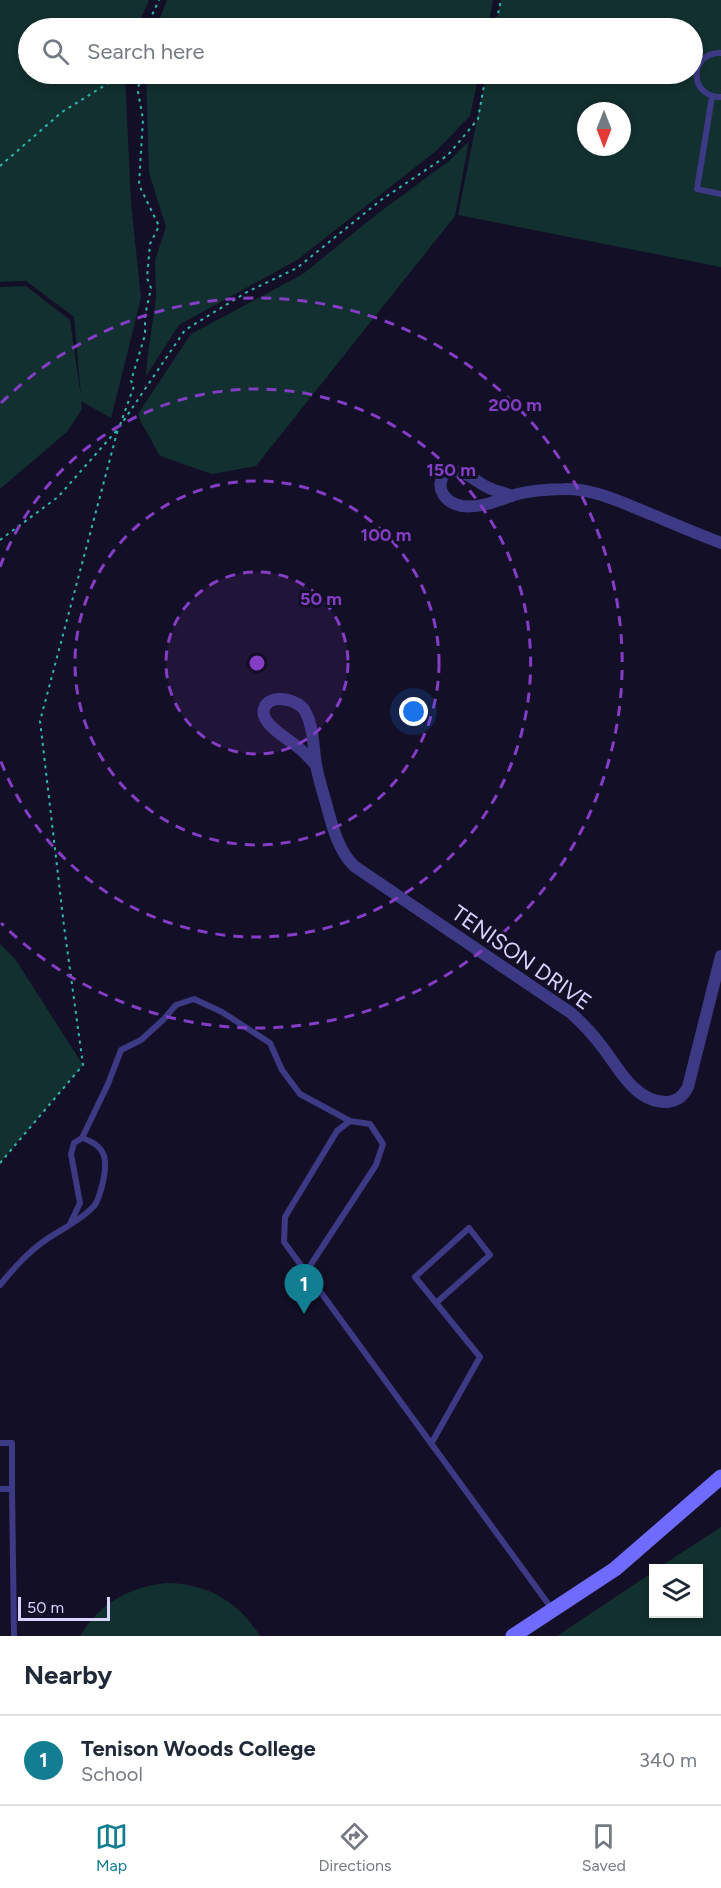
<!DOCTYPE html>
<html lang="en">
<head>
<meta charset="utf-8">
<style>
  body { margin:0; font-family:Figtree,sans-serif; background:#f6f6f7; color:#1f2937 }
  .controls { position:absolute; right:18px; bottom:18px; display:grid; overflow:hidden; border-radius:0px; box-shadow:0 3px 9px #0003 }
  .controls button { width:54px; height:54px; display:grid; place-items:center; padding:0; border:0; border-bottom:2px solid #e0e1e3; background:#fff; color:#1f2937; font:30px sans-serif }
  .compass { position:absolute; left:577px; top:102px; width:54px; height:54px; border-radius:50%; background:#fff; box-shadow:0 3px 9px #0003; rotate:180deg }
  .scale { position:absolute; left:18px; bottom:15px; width:92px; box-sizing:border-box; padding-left:6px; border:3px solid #d9d4ff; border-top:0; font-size:16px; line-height:21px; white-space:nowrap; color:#d9d4ff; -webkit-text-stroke:4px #130f26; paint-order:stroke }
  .you { position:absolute; left:414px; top:712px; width:21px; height:21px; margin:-15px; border:4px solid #fff; border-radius:50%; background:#1a73e8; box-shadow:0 0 0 9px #1a73e833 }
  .badge { display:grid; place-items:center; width:39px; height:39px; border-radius:50%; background:#117e91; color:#fff; font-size:20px; font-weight:700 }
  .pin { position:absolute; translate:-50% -50px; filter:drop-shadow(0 2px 3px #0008) }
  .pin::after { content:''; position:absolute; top:32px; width:21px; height:18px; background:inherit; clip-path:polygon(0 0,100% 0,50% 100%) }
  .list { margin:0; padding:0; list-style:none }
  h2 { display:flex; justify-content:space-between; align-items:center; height:78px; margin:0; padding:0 24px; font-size:26px }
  h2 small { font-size:20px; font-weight:400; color:#747a83 }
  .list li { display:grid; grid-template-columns:39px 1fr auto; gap:18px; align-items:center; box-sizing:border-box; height:90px; padding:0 24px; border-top:2px solid #e0e1e3 }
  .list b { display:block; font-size:22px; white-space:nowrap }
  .list p { margin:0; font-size:20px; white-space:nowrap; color:#747a83 }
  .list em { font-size:20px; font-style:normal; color:#747a83 }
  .icon { flex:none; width:33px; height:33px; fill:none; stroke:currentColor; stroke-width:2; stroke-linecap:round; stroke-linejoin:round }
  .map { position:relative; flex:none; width:721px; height:1636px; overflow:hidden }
  .search { position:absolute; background:#fff; box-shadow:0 3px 9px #0003; left:18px; right:18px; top:18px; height:66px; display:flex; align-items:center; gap:15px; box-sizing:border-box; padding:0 21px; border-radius:33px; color:#747a83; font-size:22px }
  .sheet { height:168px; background:#fff }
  nav { display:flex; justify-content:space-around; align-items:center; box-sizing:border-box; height:84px; border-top:2px solid #e0e1e3; background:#fff; font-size:16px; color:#747a83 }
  nav a { display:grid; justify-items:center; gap:3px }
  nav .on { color:#117e91 }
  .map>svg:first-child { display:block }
</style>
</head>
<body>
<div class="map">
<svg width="721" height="1636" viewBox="0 0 721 1636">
  <rect width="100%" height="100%" fill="#130f26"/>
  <path fill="#12302f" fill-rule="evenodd" d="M0 0H149L137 28H28V74H125L131 203 141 298 111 418 81 401 82 409 68 431 0 489V287L26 286 70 320 81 397 74 317 26 281 0 282Z
    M167 0H493L488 28H156Z
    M501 0H721V267L458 215 486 74H692V28H495ZM586 111H622V147H586Z
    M146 74H479L470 116 436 151 297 260 179 325 146 376 148 353 156 298 155 260 166 227 149 173Z
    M469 141 455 216 256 466 212 474 160 456 141 422 138 414 191 334 303 274 377 214 449 161Z
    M0 944 15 959 83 1065 0 1163Z
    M721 1527V1636H557L653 1572 654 1614H698V1568H658Z
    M168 1583C208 1584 239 1602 260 1636H80C100 1603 130 1586 168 1583Z"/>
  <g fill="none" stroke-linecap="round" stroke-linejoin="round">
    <path stroke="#2fb8b0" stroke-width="2" stroke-dasharray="3 4.5" stroke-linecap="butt" d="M146 28 159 0
      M495 28 501 0
      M0 166 62 112 123 74
      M120 425 134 386 131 381 145 335V316L151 288 147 278 150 244 159 226 139 185 143 119 138 92 140 74
      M0 540 58 497 117 430
      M0 1163 83 1065 64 926 40 721 118 429 185 330 247 292 297 268 381 200 448 155 478 119 486 74"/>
    <path stroke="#3d3a85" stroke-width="6" d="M721 53C689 52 688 97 721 97
      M712 97 697 189 721 194
      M82 1138 108 1084 121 1050 141 1040 163 1020 176 1005 194 999 222 1012 270 1043 282 1070 300 1094 350 1121
      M306 1272 376 1165 383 1144 370 1124 350 1121 337 1131 285 1217 284 1242 552 1609
      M0 1285C14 1268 28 1252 47 1239 62 1229 81 1220 93 1207 98 1203 100 1192 102 1186 108 1162 108 1146 82 1138L74 1143 71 1154 80 1203 70 1224
      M0 1443H12V1489H0
      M431 1444 480 1357 415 1277 469 1228 490 1255 436 1303
      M12 1489 14 1636"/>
    <path stroke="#3d3a85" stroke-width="12" d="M512 496C504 493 496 491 489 488 473 481 464 466 445 473 434 488 445 503 462 506 479 508 495 502 511 496 525 491 550 489 565 489 594 488 627 505 653 515 676 525 698 534 721 543
      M316 765C311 760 306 754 300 749 290 739 256 723 265 706 273 693 299 700 305 711 314 728 313 747 316 765 318 775 321 786 324 796 331 820 336 848 354 866L571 1013C582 1023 591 1032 600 1044 618 1066 634 1103 667 1102 678 1101 683 1096 688 1087L721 956"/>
    <path stroke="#6f6bff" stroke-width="15" d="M513 1636 615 1569 721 1477"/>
  </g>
  <circle cx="257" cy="663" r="91" fill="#843dc5" fill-opacity=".12"/>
  <g fill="none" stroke="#843dc5" stroke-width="3" stroke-dasharray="10 8">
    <circle cx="257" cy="663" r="91"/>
    <circle cx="257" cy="663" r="182"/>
    <path d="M0 567A274 274 0 1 1 0 759"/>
    <path d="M1 403A365 365 0 1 1 1 923"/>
  </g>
  <g text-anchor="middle" stroke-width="6" stroke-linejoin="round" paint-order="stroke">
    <g font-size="22" fill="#d9d4ff" stroke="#130f26">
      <text transform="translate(522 957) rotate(35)" y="8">TENISON DRIVE</text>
    </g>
  </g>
  <circle cx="257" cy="663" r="9" fill="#843dc5" stroke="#130f26" stroke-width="3"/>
  <g font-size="18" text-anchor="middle" font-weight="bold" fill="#843dc5" stroke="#130f26" stroke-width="6" stroke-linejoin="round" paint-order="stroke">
    <text x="515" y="411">200 m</text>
    <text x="451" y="476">150 m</text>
    <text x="386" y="541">100 m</text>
    <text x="321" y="605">50 m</text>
  </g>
</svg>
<div class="controls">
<button><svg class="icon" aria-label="layers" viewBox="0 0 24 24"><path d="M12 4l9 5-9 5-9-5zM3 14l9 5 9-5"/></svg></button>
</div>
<svg class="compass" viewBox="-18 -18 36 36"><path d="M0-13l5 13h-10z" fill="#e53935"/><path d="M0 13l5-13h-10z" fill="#747a83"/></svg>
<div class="scale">50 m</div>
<div class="you"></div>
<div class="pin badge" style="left:304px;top:1314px">1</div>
<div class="search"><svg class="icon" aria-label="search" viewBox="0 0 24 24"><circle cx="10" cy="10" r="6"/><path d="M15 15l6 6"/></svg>Search here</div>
</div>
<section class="sheet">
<h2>Nearby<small></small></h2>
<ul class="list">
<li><span class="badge">1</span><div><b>Tenison Woods College</b><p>School</p></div><em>340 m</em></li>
</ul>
</section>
<nav>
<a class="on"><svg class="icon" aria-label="map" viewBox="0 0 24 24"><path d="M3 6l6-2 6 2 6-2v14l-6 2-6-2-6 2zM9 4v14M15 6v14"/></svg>Map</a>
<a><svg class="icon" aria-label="directions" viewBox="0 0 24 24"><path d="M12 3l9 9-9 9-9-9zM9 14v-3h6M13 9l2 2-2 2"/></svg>Directions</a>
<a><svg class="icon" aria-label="saved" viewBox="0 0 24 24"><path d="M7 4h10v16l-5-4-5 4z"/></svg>Saved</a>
</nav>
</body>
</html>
